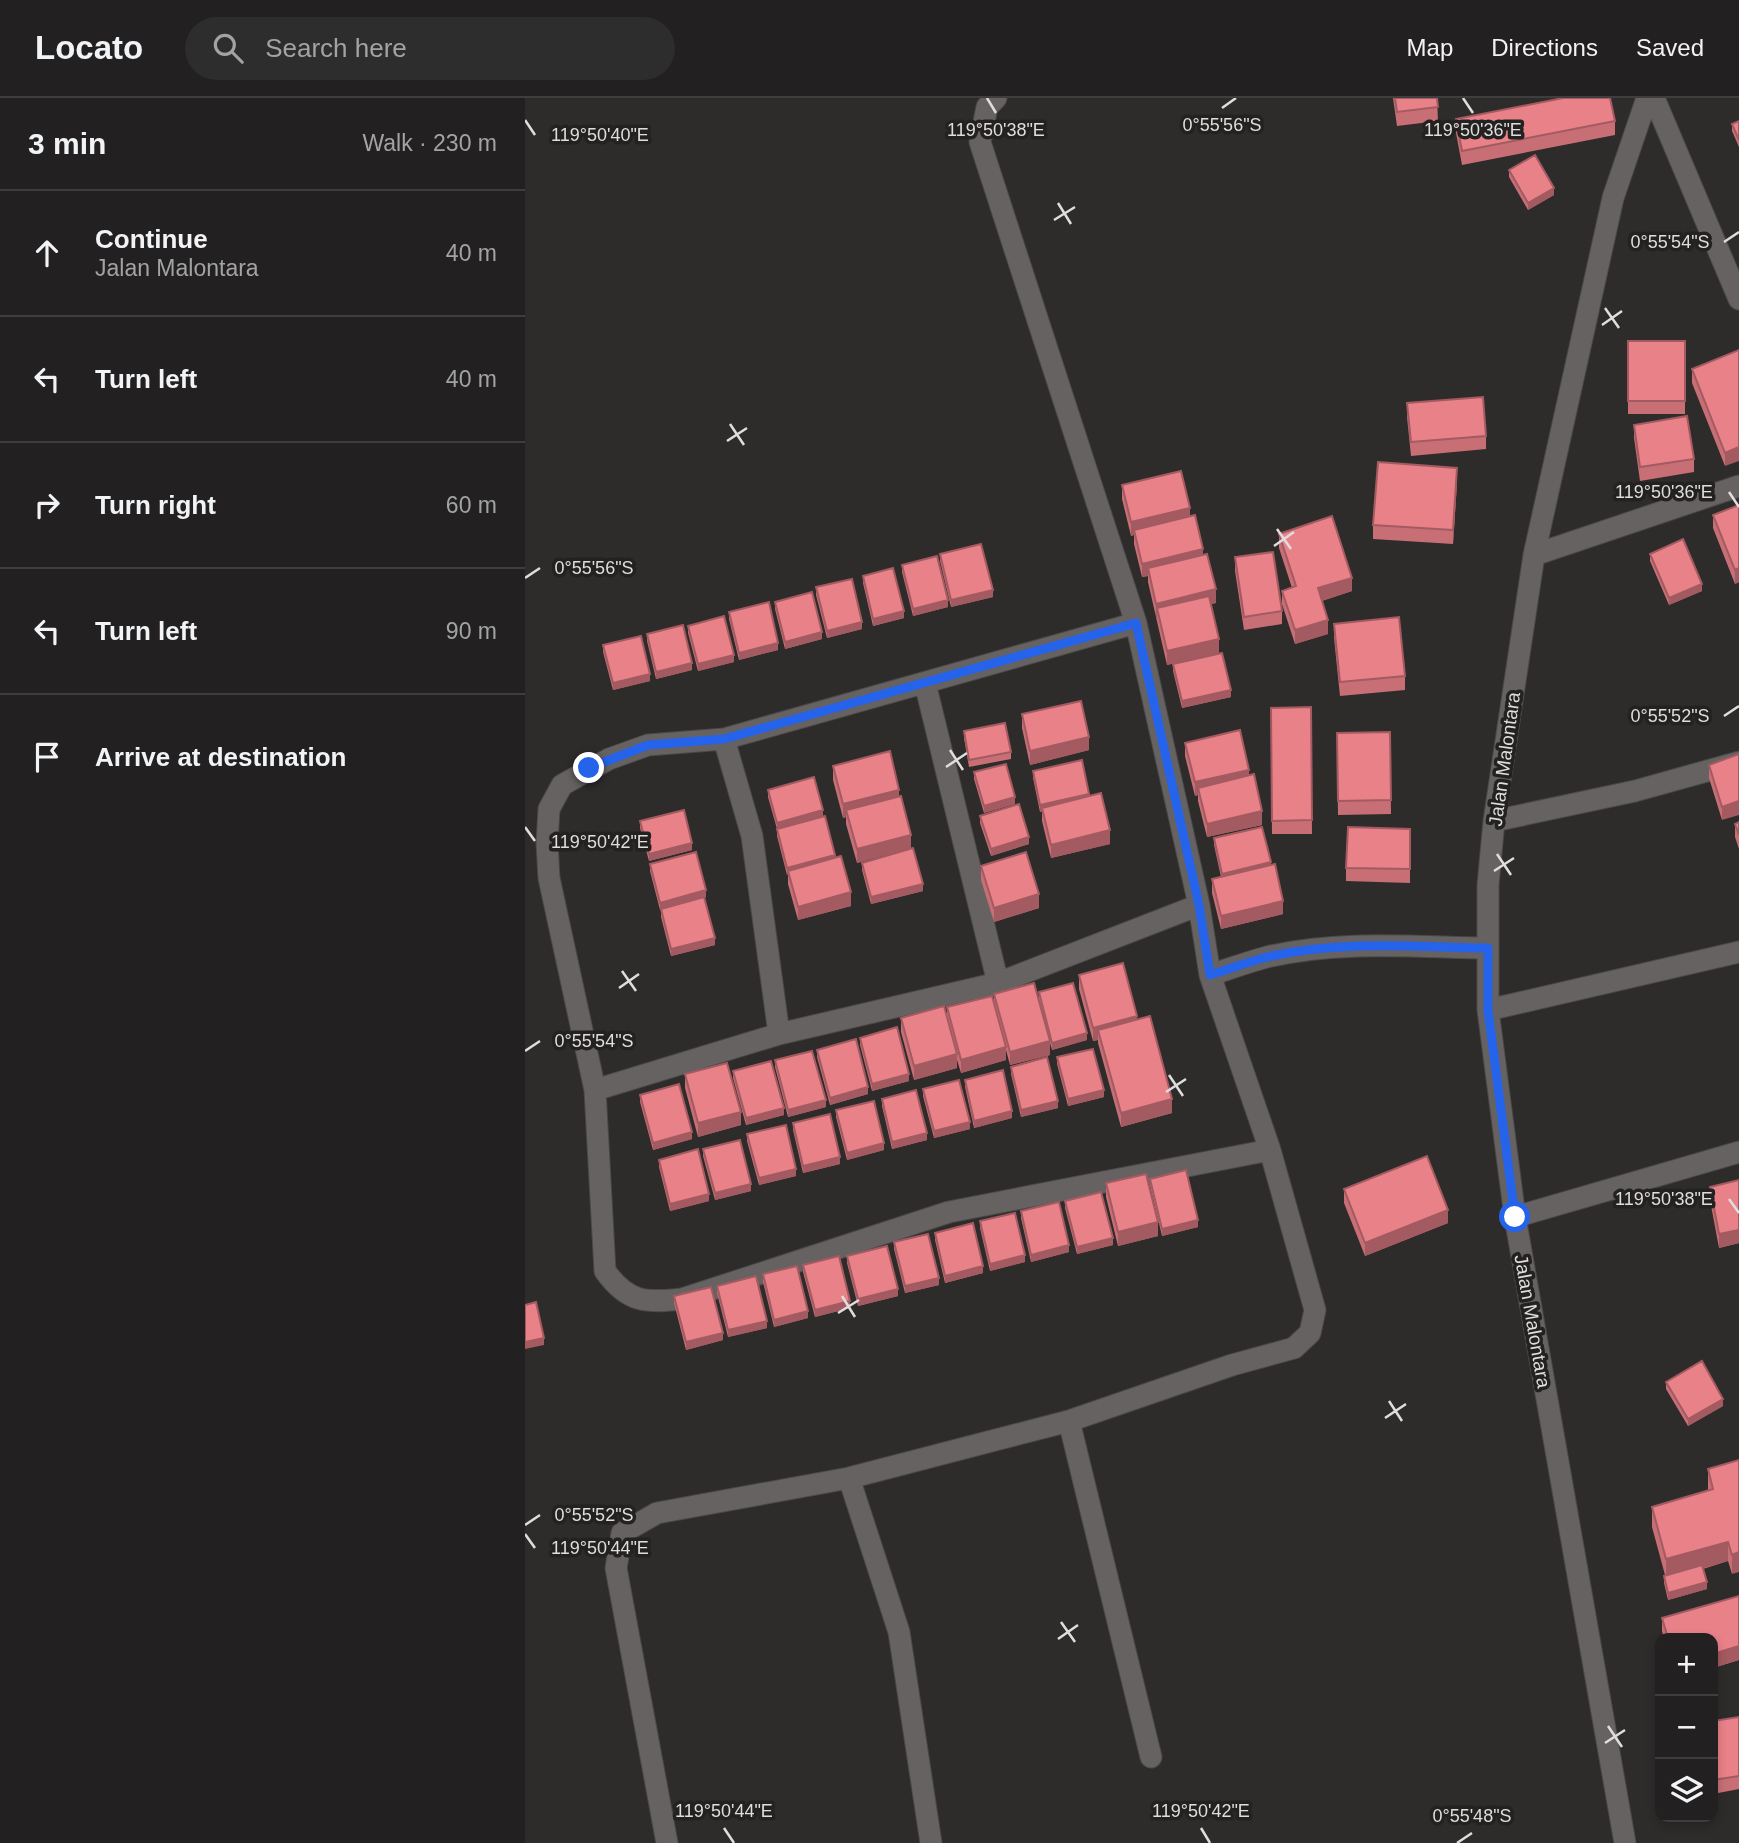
<!DOCTYPE html>
<html lang="en">
<head>
<meta charset="utf-8">
<style>
  body { margin:0; font-family:Arial,sans-serif; background:#2e2d2d; color:#f1f3f6 }
  .controls { position:absolute; right:21px; bottom:21px; display:grid; overflow:hidden; border-radius:14px; box-shadow:0 4px 10px #0003 }
  .controls button { width:63px; height:63px; display:grid; place-items:center; padding:0; border:0; border-bottom:2px solid #3f3e3e; background:#222020; color:#f1f3f6; font:35px sans-serif }
  .stop { position:absolute; width:21px; height:21px; margin:-16px; border:5px solid #2563eb; border-radius:50%; background:#fff }
  .stop.end { background:#2563eb; border-color:#fff; box-shadow:0 2px 7px #0008 }
  .list { margin:0; padding:0; list-style:none }
  h2 { display:flex; justify-content:space-between; align-items:center; height:91px; margin:0; padding:0 28px; font-size:30px }
  h2 small { font-size:23px; font-weight:400; color:#a2a3a5 }
  .list li { display:grid; grid-template-columns:46px 1fr auto; gap:21px; align-items:center; box-sizing:border-box; height:126px; padding:0 28px; border-top:2px solid #3f3e3e }
  .list b { display:block; font-size:26px; white-space:nowrap }
  .list p { margin:0; font-size:23px; white-space:nowrap; color:#a2a3a5 }
  .list em { font-size:23px; font-style:normal; color:#a2a3a5 }
  .icon { flex:none; width:38px; height:38px; fill:none; stroke:currentColor; stroke-width:2; stroke-linecap:round; stroke-linejoin:round }
  .map { position:relative; flex:none; width:1214px; height:1745px; overflow:hidden }
  header { display:flex; align-items:center; gap:42px; box-sizing:border-box; height:98px; padding:0 35px; background:#222020; border-bottom:2px solid #3f3e3e }
  header strong { font-size:33px }
  nav { display:flex; gap:38px; margin-inline-start:auto; font-size:24px }
  .search { width:490px; height:63px; background:#2e2d2d; display:flex; align-items:center; gap:18px; box-sizing:border-box; padding:0 24px; border-radius:38px; color:#a2a3a5; font-size:26px }
  main { display:flex }
  aside { flex:1; background:#222020 }
  .map>svg:first-child { display:block }
</style>
</head>
<body>
<header>
<strong>Locato</strong>
<div class="search"><svg class="icon" aria-label="search" viewBox="0 0 24 24"><circle cx="10" cy="10" r="6"/><path d="M15 15l6 6"/></svg>Search here</div>
<nav><a>Map</a><a>Directions</a><a>Saved</a></nav>
</header>
<main>
<aside>
<h2>3 min<small>Walk · 230 m</small></h2>
<ul class="list">
<li><svg class="icon" aria-label="ahead" viewBox="0 0 24 24"><path d="M12 20V5M6 11l6-6 6 6"/></svg><div><b>Continue</b><p>Jalan Malontara</p></div><em>40 m</em></li>
<li><svg class="icon" aria-label="left" viewBox="0 0 24 24"><path d="M17 20v-9H6M10 6l-5 5 5 5"/></svg><div><b>Turn left</b></div><em>40 m</em></li>
<li><svg class="icon" aria-label="right" viewBox="0 0 24 24"><path d="M7 20v-9h11M14 6l5 5-5 5"/></svg><div><b>Turn right</b></div><em>60 m</em></li>
<li><svg class="icon" aria-label="left" viewBox="0 0 24 24"><path d="M17 20v-9H6M10 6l-5 5 5 5"/></svg><div><b>Turn left</b></div><em>90 m</em></li>
<li><svg class="icon" aria-label="arrive" viewBox="0 0 24 24"><path d="M6 21V4h12l-3 4 3 4H6"/></svg><div><b>Arrive at destination</b></div></li>
</ul>
</aside>
<div class="map">
<svg width="1214" height="1745" viewBox="0 0 1214 1745">
  <rect width="100%" height="100%" fill="#2e2b2b"/>
  <g fill="none" stroke-linecap="round" stroke-linejoin="round">
    <defs>
      <path id="minor" d="M1129 0 1214 201
        M1009 457 1214 388
        M611 525 199 641 123 647 84 661 37 687 24 711 22 745 24 780 70 992 80 1173C103 1205 121 1205 157 1201L424 1114 745 1052
        M400 585 473 885
        M199 641 227 738 254 936
        M969 723 1110 693 1214 664
        M685 877C704 871 723 864 742 859 813 842 890 849 963 850
        M963 912 1214 854
        M70 992 254 936 473 885 674 807
        M990 1119 1214 1054
        M544 1323 626 1659
        M324 1380 374 1534 406 1745
        M142 1745 91 1470 97 1435 132 1415 324 1380 544 1323 707 1267 769 1250 785 1235 790 1212 745 1052 685 877 674 807 611 525 455 44 462 9 471 0
        M1100 1745 990 1119 963 912V787L969 723 1009 457 1088 100 1122 0"/>
    </defs>
    <use href="#minor" stroke="#4a4848" stroke-width="23"/>
    <use href="#minor" stroke="#666262" stroke-width="21"/>
  </g>
  <path fill="#c86f76" d="M868 0H912L913 23 872 28Z
    M931 21 1090 23V37L937 67 931 35Z
    M1214 23V49L1207 33V26Z
    M984 72 1029 97 1003 112 984 79Z
    M1103 243H1160V316H1103Z
    M1214 252 1200 368 1167 285V271Z
    M882 305 961 338V351L886 358 882 319Z
    M1109 327 1169 361V374L1115 383 1109 340Z
    M932 384 928 446 848 441V427Z
    M597 387 665 419 678 457 691 505 686 506 694 555 642 567 623 484V478L617 479 609 446V437L606 438 597 401Z
    M1214 407V484L1210 486 1188 430V417Z
    M754 436 827 493 797 503 803 536 770 546 757 506V493L767 490 754 450Z
    M415 456 468 499 426 509 415 463Z
    M1125 456 1177 493 1144 507 1125 463Z
    M710 459 757 513V526L719 532 710 473Z
    M377 467 423 509 388 518 377 474Z
    M338 478 379 520 348 528 338 485Z
    M291 489 337 531 302 540 291 497Z
    M250 504 297 541 260 551 250 511Z
    M204 514 253 552 214 562 204 521Z
    M809 526 880 578V592L815 598 809 540Z
    M163 528 209 564 173 573 163 535Z
    M122 536 167 572 131 581 122 543Z
    M78 547 125 583 88 592 78 554Z
    M648 566 706 599 657 610 648 573Z
    M786 609 787 736H747L746 610Z
    M497 616 564 652 505 667 497 630Z
    M439 633 486 654V661L444 669 439 640Z
    M865 634 866 716 813 717 812 635Z
    M660 645 724 677 737 727 682 739 673 703V697L670 698 660 658Z
    M1214 656 1197 722 1184 680V667Z
    M308 668 374 698 386 750 332 765 321 726V719L318 720 308 682Z
    M508 673 564 698 585 746 526 760 517 723V714H515L508 680Z
    M449 674 490 706 459 715 449 681Z
    M243 692 298 718 326 808 273 822 263 786V777H262L252 738V731L243 699Z
    M455 718 504 746 466 758 455 725Z
    M115 723 167 752 124 763 115 730Z
    M1214 724V751L1210 739V726Z
    M885 731V785L821 783V770Z
    M689 740 746 767 758 816 696 831 687 795V781L696 779 689 747Z
    M337 765 398 793 346 806 337 772Z
    M125 766 181 799 179 800 190 847 146 858 136 819V811L152 807 135 812 125 773Z
    M456 768 514 810 469 824 456 782Z
    M554 877 612 921 647 1015 596 1029 573 945V942L568 943 554 891Z
    M514 894 562 942 527 952 525 945V957L485 967 481 952V962L436 975 432 962V970L389 982 376 934V920L422 918V909L469 906V896L514 901Z
    M335 940 384 983 347 993 335 947Z
    M292 952 343 996 305 1007 292 959Z
    M532 959 579 999 543 1008 532 966Z
    M250 962 301 1009 263 1019 250 969Z
    M486 969 533 1010 496 1019 486 976Z
    M208 973 259 1017 221 1027 208 980Z
    M160 976 216 1027 173 1039 160 990Z
    M440 982 487 1020 449 1030 440 989Z
    M398 991 445 1031 409 1040 398 998Z
    M115 997 167 1041 128 1052 115 1004Z
    M357 1001 402 1042 367 1051 357 1008Z
    M311 1012 359 1052 322 1062 311 1019Z
    M268 1025 315 1066 278 1075 268 1032Z
    M222 1036 271 1078 234 1087 222 1043Z
    M178 1051 226 1093 190 1102 178 1058Z
    M134 1062 184 1103 145 1113 134 1069Z
    M625 1081 673 1129 637 1138 625 1088Z
    M1214 1082V1145L1194 1150 1185 1102V1089Z
    M581 1085 633 1138 593 1148 581 1099Z
    M819 1091 923 1125 840 1158 819 1105Z
    M540 1103 588 1147 552 1156 540 1110Z
    M496 1113 544 1154 506 1164 496 1120Z
    M455 1123 500 1164 465 1173 455 1130Z
    M410 1135 458 1175 420 1185 410 1142Z
    M369 1144 414 1187 380 1195 369 1151Z
    M322 1158 373 1198 333 1208 322 1165Z
    M278 1167 325 1210 290 1219 278 1174Z
    M238 1176 283 1220 249 1229 238 1184Z
    M192 1188 242 1230 203 1239 192 1195Z
    M149 1198 198 1242 161 1252 149 1205Z
    M1141 1284 1198 1308 1163 1328 1141 1291Z
    M1214 1362 1207 1476 1203 1463 1178 1471 1182 1491 1143 1502 1139 1485V1478L1140 1477 1127 1429V1409L1183 1392V1371Z
    M1214 1498V1562L1188 1570V1540H1139L1137 1533V1520Z
    M1214 1619V1691L1188 1696V1623Z"/>
  <path fill="#a35a60" d="M1029 90V97L1003 112V105Z
    M1214 349V363L1200 368V355Z
    M932 370V384L928 446V432Z
    M665 410V423L609 432V437L606 438V424Z
    M678 451V465L623 470V478L617 479V466Z
    M1214 470V484L1210 486V472Z
    M827 480V493L793 504V490Z
    M1177 486V493L1144 507V500Z
    M691 491V505L634 519 632 510V519L631 520V506Z
    M468 492V499L426 509V502Z
    M423 502V509L388 518V511Z
    M379 513V520L348 528V521Z
    M803 522V536L770 546V532Z
    M337 524V531L302 540V533Z
    M297 534V541L260 551V544Z
    M694 541V555L642 567V553Z
    M253 545V552L214 562V555Z
    M209 557V564L173 573V566Z
    M167 565V572L131 581V574Z
    M125 576V583L88 592V585Z
    M706 592V599L657 610V603Z
    M564 639V652L505 667V653Z
    M724 672V685L673 690V697L670 698V684Z
    M374 692V705L321 712V719L318 720V706Z
    M564 696V703L517 710V714H515V707Z
    M490 699V706L459 715V708Z
    M1214 703V717L1197 722V709Z
    M298 712V719L252 732V725Z
    M737 713V727L682 739V726Z
    M585 732V746L526 760V747Z
    M386 737V750L332 765V751Z
    M504 739V746L466 758V751Z
    M167 745V752L124 763V756Z
    M310 757V764L263 773V777H262V770Z
    M746 764V771L697 783V776Z
    M398 786V793L346 806V799Z
    M181 792V799L135 812V805Z
    M326 794V808L273 822V809Z
    M514 796V810L469 824V810Z
    M758 803V816L696 831V818Z
    M190 840V847L146 858V851Z
    M612 918V931L573 932V942L568 943V930Z
    M562 935V942L527 952V945Z
    M525 943V957L485 967V954Z
    M481 949V962L436 975V962Z
    M432 956V970L389 982V968Z
    M384 976V983L347 993V986Z
    M343 989V996L305 1007V1000Z
    M579 992V999L543 1008V1001Z
    M647 1001V1015L596 1029V1015Z
    M301 1002V1009L263 1019V1012Z
    M533 1003V1010L496 1019V1012Z
    M259 1010V1017L221 1027V1020Z
    M487 1013V1020L449 1030V1023Z
    M216 1014V1027L173 1039V1025Z
    M445 1024V1031L409 1040V1033Z
    M167 1034V1041L128 1052V1045Z
    M402 1035V1042L367 1051V1044Z
    M359 1045V1052L322 1062V1055Z
    M315 1059V1066L278 1075V1068Z
    M271 1071V1078L234 1087V1080Z
    M226 1086V1093L190 1102V1095Z
    M184 1096V1103L145 1113V1106Z
    M923 1112V1125L840 1158V1145Z
    M673 1122V1129L637 1138V1131Z
    M633 1124V1138L593 1148V1134Z
    M1214 1132V1145L1194 1150V1136Z
    M588 1140V1147L552 1156V1149Z
    M544 1147V1154L506 1164V1157Z
    M500 1157V1164L465 1173V1166Z
    M458 1168V1175L420 1185V1178Z
    M414 1180V1187L380 1195V1188Z
    M373 1191V1198L333 1208V1201Z
    M325 1203V1210L290 1219V1212Z
    M283 1213V1220L249 1229V1222Z
    M242 1223V1230L203 1239V1232Z
    M198 1235V1242L161 1252V1244Z
    M19 1240V1247L0 1251V1244Z
    M1198 1301V1308L1163 1328V1321Z
    M1203 1444V1463L1141 1481V1461Z
    M1214 1454V1474L1207 1476V1457Z
    M1182 1484V1491L1143 1502V1495Z
    M1214 1548V1562L1188 1570V1556Z"/>
  <path fill="#e98189" stroke="#a35a60" stroke-width="2" d="M870 0H912L913 9 872 14Z
    M1038 0H1085L1090 23 937 53 931 21Z
    M1214 23V42L1207 26Z
    M1010 57 1029 90 1003 105 984 72Z
    M1103 243H1160V303H1103Z
    M1214 252V349L1200 355 1167 271Z
    M958 299 961 338 886 344 882 305Z
    M1162 318 1169 361 1115 369 1109 327Z
    M853 364 932 370 928 432 848 427Z
    M656 373 665 410 606 424 597 387Z
    M1214 407V470L1210 472 1188 417Z
    M670 417 678 451 617 466 609 432Z
    M807 418 827 480 793 490 803 522 770 532 757 493 771 488 754 436Z
    M1158 441 1177 486 1144 500 1125 456Z
    M456 446 468 492 426 502 415 456Z
    M748 454 757 513 719 519 710 459Z
    M682 456 691 491 631 506 623 470Z
    M412 458 423 502 388 511 377 467Z
    M368 470 379 513 348 521 338 478Z
    M327 481 337 524 302 533 291 489Z
    M287 494 297 534 260 544 250 504Z
    M684 498 694 541 642 553 632 510Z
    M244 504 253 545 214 555 204 514Z
    M199 518 209 557 173 566 163 528Z
    M874 519 880 578 815 584 809 526Z
    M158 527 167 565 131 574 122 536Z
    M116 538 125 576 88 585 78 547Z
    M697 555 706 592 657 603 648 566Z
    M556 603 564 639 505 653 497 616Z
    M786 609 787 722 747 723 746 610Z
    M480 625 486 654 444 662 439 633Z
    M715 632 724 672 670 684 660 645Z
    M865 634 866 702 813 703 812 635Z
    M365 653 374 692 318 706 308 668Z
    M1214 656V703L1197 709 1184 667Z
    M557 662 564 696 515 707 508 673Z
    M481 666 490 699 459 708 449 674Z
    M729 676 737 713 682 726 673 690Z
    M289 679 298 712 252 725 243 692Z
    M576 695 585 732 526 747 517 710Z
    M376 698 386 737 332 751 321 712Z
    M494 706 504 739 466 751 455 718Z
    M159 712 167 745 124 756 115 723Z
    M300 718 310 757 262 770 252 731Z
    M1214 724V737L1210 726Z
    M737 729 746 764 697 776 689 740Z
    M823 729 885 731V771L821 770Z
    M388 750 398 786 346 799 337 765Z
    M171 754 181 792 135 805 125 766Z
    M501 754 514 796 469 810 456 768Z
    M316 758 326 794 273 809 263 773Z
    M750 766 758 803 696 818 687 781Z
    M179 799 190 840 146 851 136 811Z
    M598 865 612 918 568 930 554 877Z
    M509 885 525 943 485 954 469 896Z
    M548 885 562 935 527 945 514 894Z
    M467 898 481 949 436 962 422 909Z
    M419 908 432 956 389 968 376 920Z
    M625 918 647 1001 596 1015 573 932Z
    M372 929 384 976 347 986 335 940Z
    M331 941 343 989 305 1000 292 952Z
    M568 951 579 992 543 1001 532 959Z
    M287 953 301 1002 263 1012 250 962Z
    M522 959 533 1003 496 1012 486 969Z
    M246 963 259 1010 221 1020 208 973Z
    M202 965 216 1014 173 1025 160 976Z
    M478 972 487 1013 449 1023 440 982Z
    M434 982 445 1024 409 1033 398 991Z
    M154 986 167 1034 128 1045 115 997Z
    M391 992 402 1035 367 1044 357 1001Z
    M349 1003 359 1045 322 1055 311 1012Z
    M305 1016 315 1059 278 1068 268 1025Z
    M261 1027 271 1071 234 1080 222 1036Z
    M215 1042 226 1086 190 1095 178 1051Z
    M173 1051 184 1096 145 1106 134 1062Z
    M902 1058 923 1112 840 1145 819 1091Z
    M661 1072 673 1122 637 1131 625 1081Z
    M621 1076 633 1124 593 1134 581 1085Z
    M1214 1082V1132L1194 1136 1185 1089Z
    M576 1094 588 1140 552 1149 540 1103Z
    M534 1104 544 1147 506 1157 496 1113Z
    M490 1115 500 1157 465 1166 455 1123Z
    M448 1125 458 1168 420 1178 410 1135Z
    M403 1136 414 1180 380 1188 369 1144Z
    M362 1148 373 1191 333 1201 322 1158Z
    M314 1158 325 1203 290 1212 278 1167Z
    M272 1168 283 1213 249 1222 238 1176Z
    M231 1178 242 1223 203 1232 192 1188Z
    M186 1189 198 1235 161 1244 149 1198Z
    M11 1204 19 1240 0 1244V1207Z
    M1177 1263 1198 1301 1163 1321 1141 1284Z
    M1214 1362V1454L1207 1457 1203 1444 1141 1461 1127 1409 1188 1391 1183 1371Z
    M1177 1467 1182 1484 1143 1495 1139 1478Z
    M1214 1498V1548L1188 1556V1540H1143L1137 1520Z
    M1214 1619V1678L1188 1682V1623Z"/>
  <g fill="none" stroke-linecap="round" stroke-linejoin="round">
    <path stroke="#2563eb" stroke-width="9" d="M64 670 123 647 199 641 611 525 674 807 685 877C704 871 723 864 742 859 813 842 890 849 963 850V912L990 1119"/>
  </g>
  <path fill="none" stroke="#dfdddd" stroke-width="2.5" d="M462 0 471 15M938 0 948 15M697 10 711 0M0 22 10 37M533 105 546 126M529 122 550 109M1199 144 1214 134M1080 210 1094 230M1077 227 1097 213M205 326 219 347M202 343 222 330M1204 394 1214 409M752 431 766 451M749 448 769 434M0 480 15 470M1199 618 1214 608M425 652 438 672M421 669 442 655M0 729 10 743M972 756 986 777M969 773 989 760M97 873 111 893M94 890 114 876M0 953 15 943M644 977 658 998M641 994 661 981M1204 1101 1214 1115M317 1198 330 1219M313 1215 334 1202M864 1303 877 1323M860 1320 881 1306M0 1427 15 1417M0 1436 10 1450M536 1524 550 1544M533 1541 553 1527M1083 1628 1097 1649M1080 1645 1100 1632M199 1730 209 1745M676 1730 685 1745M932 1745 947 1735"/>
  <g text-anchor="middle" stroke-width="7" stroke-linejoin="round" paint-order="stroke">
    <g font-size="19" fill="#dfdddd" stroke="#242121">
      <text transform="translate(979 661) rotate(-82)" y="7">Jalan Malontara</text>
      <text transform="translate(1008 1223) rotate(80)" y="7">Jalan Malontara</text>
    </g>
  </g>
  <g font-size="18" text-anchor="middle" fill="#dfdddd" stroke="#242121" stroke-width="7" stroke-linejoin="round" paint-order="stroke">
    <text x="697" y="33">0°55'56"S</text>
    <text x="471" y="38">119°50'38"E</text>
    <text x="948" y="38">119°50'36"E</text>
    <text x="75" y="43">119°50'40"E</text>
    <text x="1145" y="150">0°55'54"S</text>
    <text x="1139" y="400">119°50'36"E</text>
    <text x="69" y="476">0°55'56"S</text>
    <text x="1145" y="624">0°55'52"S</text>
    <text x="75" y="750">119°50'42"E</text>
    <text x="69" y="949">0°55'54"S</text>
    <text x="1139" y="1107">119°50'38"E</text>
    <text x="69" y="1423">0°55'52"S</text>
    <text x="75" y="1456">119°50'44"E</text>
    <text x="199" y="1719">119°50'44"E</text>
    <text x="676" y="1719">119°50'42"E</text>
    <text x="947" y="1724">0°55'48"S</text>
  </g>
</svg>
<div class="controls">
<button>+</button>
<button>−</button>
<button><svg class="icon" aria-label="layers" viewBox="0 0 24 24"><path d="M12 4l9 5-9 5-9-5zM3 14l9 5 9-5"/></svg></button>
</div>
<div class="stop" style="left:990px;top:1119px"></div>
<div class="stop end" style="left:64px;top:670px"></div>
</div>
</main>
</body>
</html>
